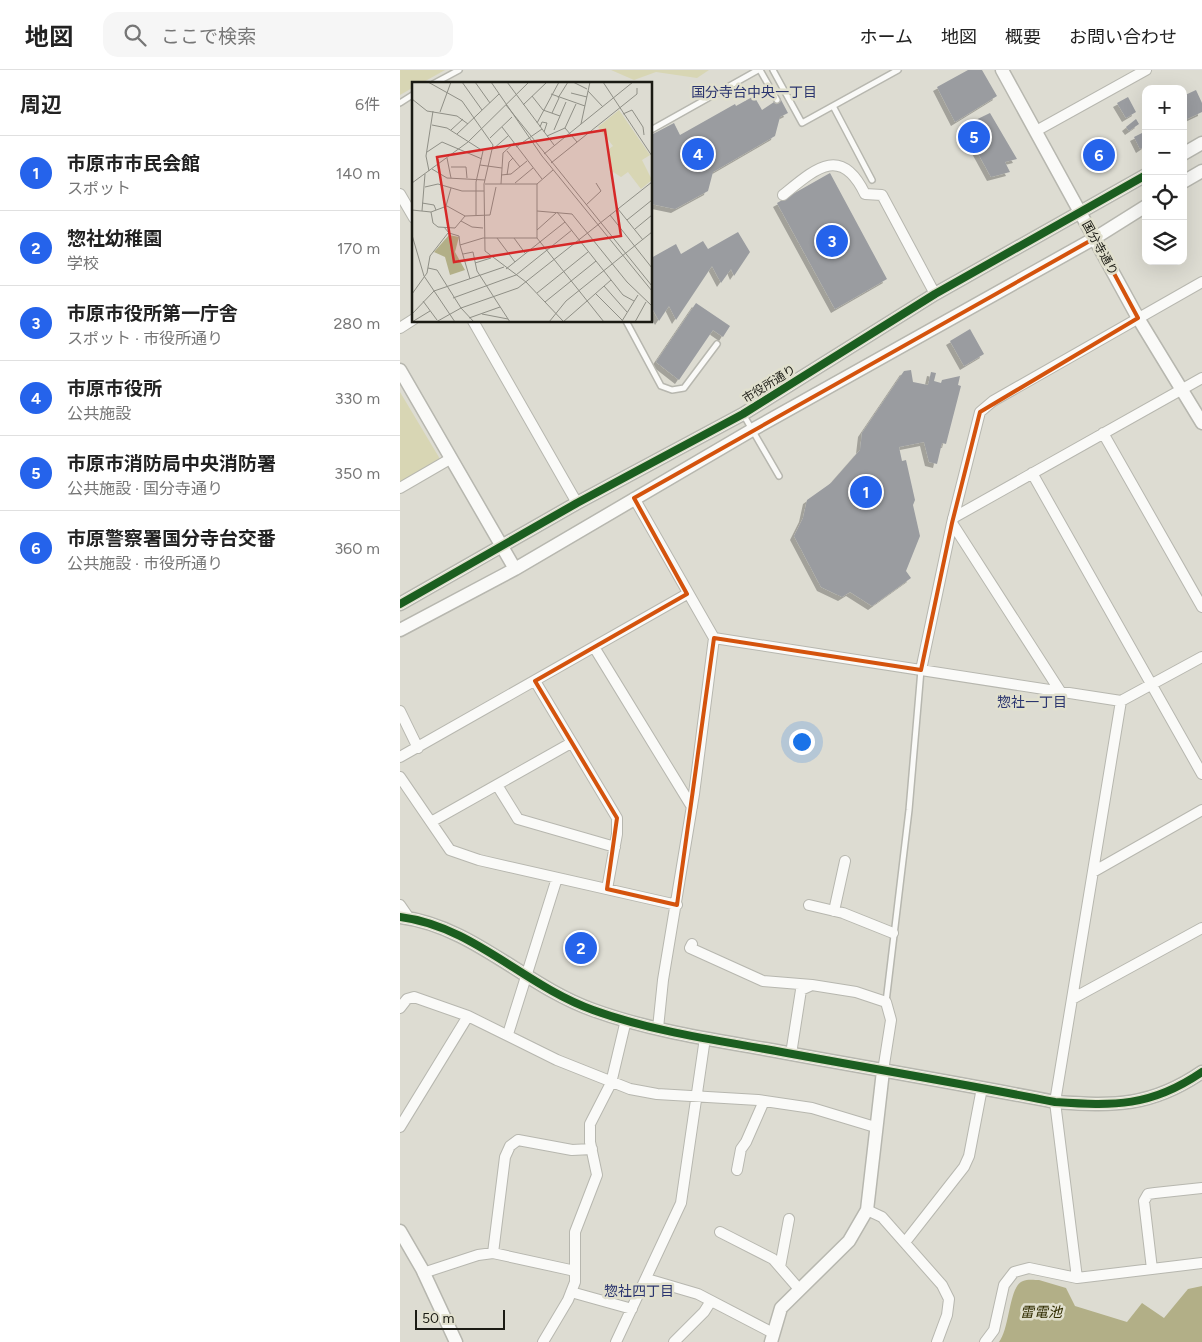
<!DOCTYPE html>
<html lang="ja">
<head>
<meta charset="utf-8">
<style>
  body { margin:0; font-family:Figtree,"Noto Sans JP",sans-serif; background:#f6f6f6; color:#222 }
  .controls { position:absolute; right:15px; top:15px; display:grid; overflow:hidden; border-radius:10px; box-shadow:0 5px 20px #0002 }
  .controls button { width:45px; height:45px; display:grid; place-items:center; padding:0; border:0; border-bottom:1px solid #e0e0e0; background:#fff; color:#222; font:25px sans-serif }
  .scale { position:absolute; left:15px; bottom:12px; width:90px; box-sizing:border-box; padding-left:5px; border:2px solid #1b1b14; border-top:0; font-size:14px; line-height:18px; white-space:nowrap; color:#1b1b14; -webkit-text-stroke:4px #e1e0ce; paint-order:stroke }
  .you { position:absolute; left:401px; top:671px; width:18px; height:18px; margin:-12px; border:4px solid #fff; border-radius:50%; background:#1a73e8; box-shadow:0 0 0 8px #1a73e833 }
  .badge { display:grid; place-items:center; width:32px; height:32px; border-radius:50%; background:#2563eb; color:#fff; font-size:16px; font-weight:700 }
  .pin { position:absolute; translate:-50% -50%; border:2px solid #fff; box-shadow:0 1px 5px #0006 }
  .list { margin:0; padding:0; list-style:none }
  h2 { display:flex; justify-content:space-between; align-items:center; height:65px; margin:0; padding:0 20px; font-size:21px }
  h2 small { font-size:16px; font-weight:400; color:#767676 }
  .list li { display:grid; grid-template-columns:32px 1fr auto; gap:15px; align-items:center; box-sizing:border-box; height:75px; padding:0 20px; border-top:1px solid #e0e0e0 }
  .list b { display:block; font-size:19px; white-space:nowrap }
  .list p { margin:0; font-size:16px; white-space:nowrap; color:#767676 }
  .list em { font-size:16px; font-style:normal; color:#767676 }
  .icon { flex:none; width:28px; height:28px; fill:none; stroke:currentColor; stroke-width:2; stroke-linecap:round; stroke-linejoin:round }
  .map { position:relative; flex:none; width:802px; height:1272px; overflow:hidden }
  header { display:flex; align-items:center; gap:30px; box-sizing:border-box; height:70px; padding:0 25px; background:#fff; border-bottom:1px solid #e0e0e0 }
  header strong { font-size:24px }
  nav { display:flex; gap:28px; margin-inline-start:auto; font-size:18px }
  .search { width:350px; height:45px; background:#f6f6f6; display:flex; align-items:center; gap:12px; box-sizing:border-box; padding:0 18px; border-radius:15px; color:#767676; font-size:19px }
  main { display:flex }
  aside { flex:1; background:#fff }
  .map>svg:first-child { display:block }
</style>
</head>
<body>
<header>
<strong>地図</strong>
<div class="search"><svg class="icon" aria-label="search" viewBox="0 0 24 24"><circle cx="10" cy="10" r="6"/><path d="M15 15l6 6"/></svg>ここで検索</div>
<nav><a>ホーム</a><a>地図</a><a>概要</a><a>お問い合わせ</a></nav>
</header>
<main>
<aside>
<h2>周辺<small>6件</small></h2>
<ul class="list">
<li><span class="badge">1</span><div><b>市原市市民会館</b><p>スポット</p></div><em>140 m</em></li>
<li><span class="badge">2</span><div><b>惣社幼稚園</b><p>学校</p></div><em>170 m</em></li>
<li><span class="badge">3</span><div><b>市原市役所第一庁舎</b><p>スポット · 市役所通り</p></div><em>280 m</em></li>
<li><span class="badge">4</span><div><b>市原市役所</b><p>公共施設</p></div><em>330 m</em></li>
<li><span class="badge">5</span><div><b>市原市消防局中央消防署</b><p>公共施設 · 国分寺通り</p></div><em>350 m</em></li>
<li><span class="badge">6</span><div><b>市原警察署国分寺台交番</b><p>公共施設 · 市役所通り</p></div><em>360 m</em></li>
</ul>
</aside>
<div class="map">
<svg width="802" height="1272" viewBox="0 0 802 1272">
  <defs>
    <filter id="shadow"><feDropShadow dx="-4" dy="4" stdDeviation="0" flood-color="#0004"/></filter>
  </defs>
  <rect width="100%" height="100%" fill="#dddcd2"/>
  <path fill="#d8d6b4" d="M0 0H45L20 14H14V17L0 25Z
    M211 0H309L297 8 256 2 234 10Z
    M0 322 40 389 0 413Z"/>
  <path fill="#b2af87" d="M639 1210 666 1218 675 1236 727 1252 742 1233 764 1248 788 1219 802 1216V1272H599C610 1258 609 1215 623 1211 627 1209 635 1210 639 1210Z"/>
  <path fill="#9a9ca0" filter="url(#shadow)" d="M568 0H582L597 26 555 52 537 17Z
    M796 20 802 33V42L783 51V26Z
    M354 26 362 40 380 28 388 43 380 47 375 66 313 102 308 121 275 139 251 134V65L274 53 280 65 335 34 336 36Z
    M728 27 736 42 726 48 717 33Z
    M590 43 617 89 605 92 610 102 591 107 563 56Z
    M736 49 739 54 729 61 726 57Z
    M746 61V75L740 79 734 67Z
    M430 103 487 209 435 239 377 133Z
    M338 162 350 182 334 206 331 199 321 213 312 196 276 250 269 236 259 251 251 236V188L276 174 281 184 303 171 308 179Z
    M296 233 330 256 323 267 313 260 279 310 256 292Z
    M570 259 584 284 564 296 550 271Z
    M511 300 513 312 528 315 531 302 536 303 534 311 541 313 542 310 560 306 558 315 561 316 546 374 542 373 537 394 529 392 524 372 499 377 502 391 506 390 515 430 513 435 520 466 506 501 511 508 472 536 450 522 442 527 421 517 394 466 403 448 407 430 431 413 460 380 462 363 504 301Z"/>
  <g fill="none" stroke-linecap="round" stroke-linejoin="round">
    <defs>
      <path id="service" d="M360 0 377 30
        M373 0 402 53 498 0
        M33 14 59 0
        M0 33 14 24
        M433 36 472 110
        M251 60 358 0
        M226 251 261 316 272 320 284 318 317 274
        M343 344 379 406
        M486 932 509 740 521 600"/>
      <path id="minor" d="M636 61 746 0
        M0 124 14 148
        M383 125C415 99 441 74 465 124L482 125 535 224
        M73 251 177 433
        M0 258 14 249
        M703 363 802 537
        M632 403 802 704
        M0 418 50 389
        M234 428 314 568 294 724 263 910 258 958
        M553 448 802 308
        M552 453 660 621
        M314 568 721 631 802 587
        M194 577 292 737
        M521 600 552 453 580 342 593 331 802 212
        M135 611 217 748V764L207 819
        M721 631 655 1032 677 1208 802 1193
        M0 641 18 678
        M0 687 287 524
        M0 707 50 780 79 790 277 835
        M97 715 118 749 215 777
        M31 752 171 673
        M693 802 802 740
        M0 835 9 848
        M409 835 443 843 493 863
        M434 841 445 791
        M292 874 290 878 363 911 412 915 456 922 486 932 491 950 483 1001
        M672 929 802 858
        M0 938 7 929 14 927 68 946 157 990 230 1019 257 1024 358 1030 412 1038 475 1057
        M108 964 157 808
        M391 984 401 920 412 915
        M0 1057 68 946
        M337 1100 341 1079 346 1072 364 1031
        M467 1140 482 1147 542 1215 549 1229 547 1245 537 1272
        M320 1162 373 1189 399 1219
        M506 1171 564 1097 569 1086 582 1018
        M93 1183 105 1087 110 1076 118 1070 172 1080 192 1079
        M380 1197 389 1149
        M752 1199 744 1131 748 1124 755 1123 802 1118
        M23 1203 78 1185 93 1183 175 1201
        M247 1209 298 1224 373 1263
        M171 1222 232 1239
        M143 1272 168 1230 175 1212V1162L197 1105 190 1072V1054L211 1013 226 950
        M216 1272 281 1133 305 968
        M274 1272 304 1242 311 1231
        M585 1272 594 1260 604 1215 614 1202 629 1198 677 1208"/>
      <path id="tertiary" d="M602 0 738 248 802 353
        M783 84 802 73
        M783 112 802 101
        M0 300 115 499
        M0 534 177 433 343 344 535 224 746 105
        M0 560 115 499 352 360 695 168 746 136
        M0 847C73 856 125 916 193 940 248 960 308 969 365 979 462 997 559 1013 655 1032 714 1036 751 1037 802 1002
        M0 1161 22 1199 56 1272
        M371 1272 381 1238 449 1171 467 1140 483 1001"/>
    </defs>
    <use href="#service" stroke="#b7b7af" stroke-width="8"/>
    <use href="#minor" stroke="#b7b7af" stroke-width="12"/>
    <use href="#tertiary" stroke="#b7b7af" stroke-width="15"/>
    <use href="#service" stroke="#fafaf8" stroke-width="5"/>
    <use href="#minor" stroke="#fafaf8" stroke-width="10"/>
    <use href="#tertiary" stroke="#fafaf8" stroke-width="12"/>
    <defs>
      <path id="cycleway" d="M0 534 177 433 343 344 535 224 746 105
        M0 847C73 856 125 916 193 940 248 960 308 969 365 979 462 997 559 1013 655 1032 714 1036 751 1037 802 1002"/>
    </defs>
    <use href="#cycleway" stroke="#e1e0ce" stroke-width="11"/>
    <use href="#cycleway" stroke="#1b5e20" stroke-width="8"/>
  </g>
  <path fill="none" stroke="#d4530d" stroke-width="4" stroke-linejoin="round" d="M695 168 738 248 580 342 552 453 521 600 314 568 277 835 207 819 217 748 135 611 287 524 234 428Z"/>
  <g text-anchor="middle" stroke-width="5" stroke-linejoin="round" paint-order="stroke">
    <g font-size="12" fill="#1b1b14" stroke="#e1e0ce">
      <text transform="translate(700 178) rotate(61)" y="4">国分寺通り</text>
      <text transform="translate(369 314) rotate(-32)" y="4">市役所通り</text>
    </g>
    <g font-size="14" fill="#2b356f" stroke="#e1e0ce">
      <text x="354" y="27">国分寺台中央一丁目</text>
      <text x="632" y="637">惣社一丁目</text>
      <text x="239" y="1226">惣社四丁目</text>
    </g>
    <g font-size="14" font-style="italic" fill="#302c00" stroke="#e1e0ce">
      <text x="641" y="1247">雷電池</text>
    </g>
  </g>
  <g transform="translate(12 12)">
    <rect width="240" height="240" fill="#dddcd2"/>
    <path d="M207 28 238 73 230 78 240 98 229 107 216 90 209 95 198 88 197 67 201 64 186 45Z" fill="#d8d6b4"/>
    <path d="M37 153 47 155 43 170 53 188 38 193 33 175 22 170Z" fill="#b2af87"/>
    <path fill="none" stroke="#8f8f86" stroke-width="1" d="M16 0 50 19 81 63 72 102 73 169 114 200 151 239M50 0 70 28M63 0 78 21M79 0 130 74 240 209M95 0 142 63M161 0 175 7M191 0 240 74M176 9 191 25M159 11 175 15M139 12 173 24M120 14 131 28 148 34M146 16 156 0M0 17 15 29 45 34 56 42M164 22 153 46 165 60M94 23 240 204M111 23 135 0M28 30 39 0M140 31 147 16M211 32 220 28 231 45 232 53M125 41 147 0M169 42 178 0M20 43 35 46 71 69 64 100V133M90 45 130 97M128 45 130 40 135 41 132 50M39 48 51 37M142 48 154 20M45 52 87 12M135 54 153 46M78 56 100 35M104 65 130 47M81 67 96 54M95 69 108 85M15 70 30 60 70 77M132 72 221 0M35 76 39 96M139 81 225 12V6M68 83 90 86M39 85H54L55 96M20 87 35 96 73 98M17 89 14 74 21 29M89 93 99 92 115 79M95 93 97 80 101 76M0 101 56 60 117 0M103 101 121 86M73 102H125L141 88M89 102 91 71 102 61M125 102V156L192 240M13 105 26 102 50 109H72M10 121 22 123 24 128M174 123 189 109 184 101M34 124 39 106M206 127 231 158M0 128 19 130 35 124 53 134 78 133 84 105M10 129 13 92M125 129 160 132 215 200 240 224M19 130 21 141 26 145 43 146 53 134M145 130 211 213 222 219M198 133 240 186M215 138 240 118M49 139 60 145 71 146M32 145 37 151 47 154 48 163M223 147 240 133M125 148 144 131M0 153 12 194 43 240M85 156 103 180M102 156 113 171M51 172 61 170 65 189 98 240M63 181 79 176M16 186 25 188 49 226 62 240M94 187 153 140M58 197 48 163 71 156H125M192 204 215 230M125 211 176 170M183 211 210 238M0 212 15 191 18 174 36 151M41 216 104 193 160 148M11 219 25 238M133 220 184 179M0 232 22 209 92 185M70 232 96 237M57 236 88 225M210 239 226 213M0 240 18 229M24 240 49 226 106 206 240 100M137 240 154 219 240 150M151 240 199 198M223 240 234 220"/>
    <path fill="#d62828" fill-opacity="0.15" stroke="#d62828" stroke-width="2.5" d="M193 48 209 154 42 180 25 75Z"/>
    <rect width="240" height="240" fill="none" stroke="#1b1b14" stroke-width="2.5"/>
  </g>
</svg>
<div class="controls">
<button>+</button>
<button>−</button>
<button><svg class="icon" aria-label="locate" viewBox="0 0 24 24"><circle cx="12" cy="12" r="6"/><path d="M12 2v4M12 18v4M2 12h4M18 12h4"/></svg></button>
<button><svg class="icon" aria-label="layers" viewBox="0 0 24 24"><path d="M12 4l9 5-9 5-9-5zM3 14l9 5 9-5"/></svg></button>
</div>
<div class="scale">50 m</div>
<div class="you"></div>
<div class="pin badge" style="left:466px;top:422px">1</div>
<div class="pin badge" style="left:181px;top:878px">2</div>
<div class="pin badge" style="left:432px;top:171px">3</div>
<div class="pin badge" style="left:298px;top:84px">4</div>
<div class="pin badge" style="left:574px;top:67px">5</div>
<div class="pin badge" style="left:699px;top:85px">6</div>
</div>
</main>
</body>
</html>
